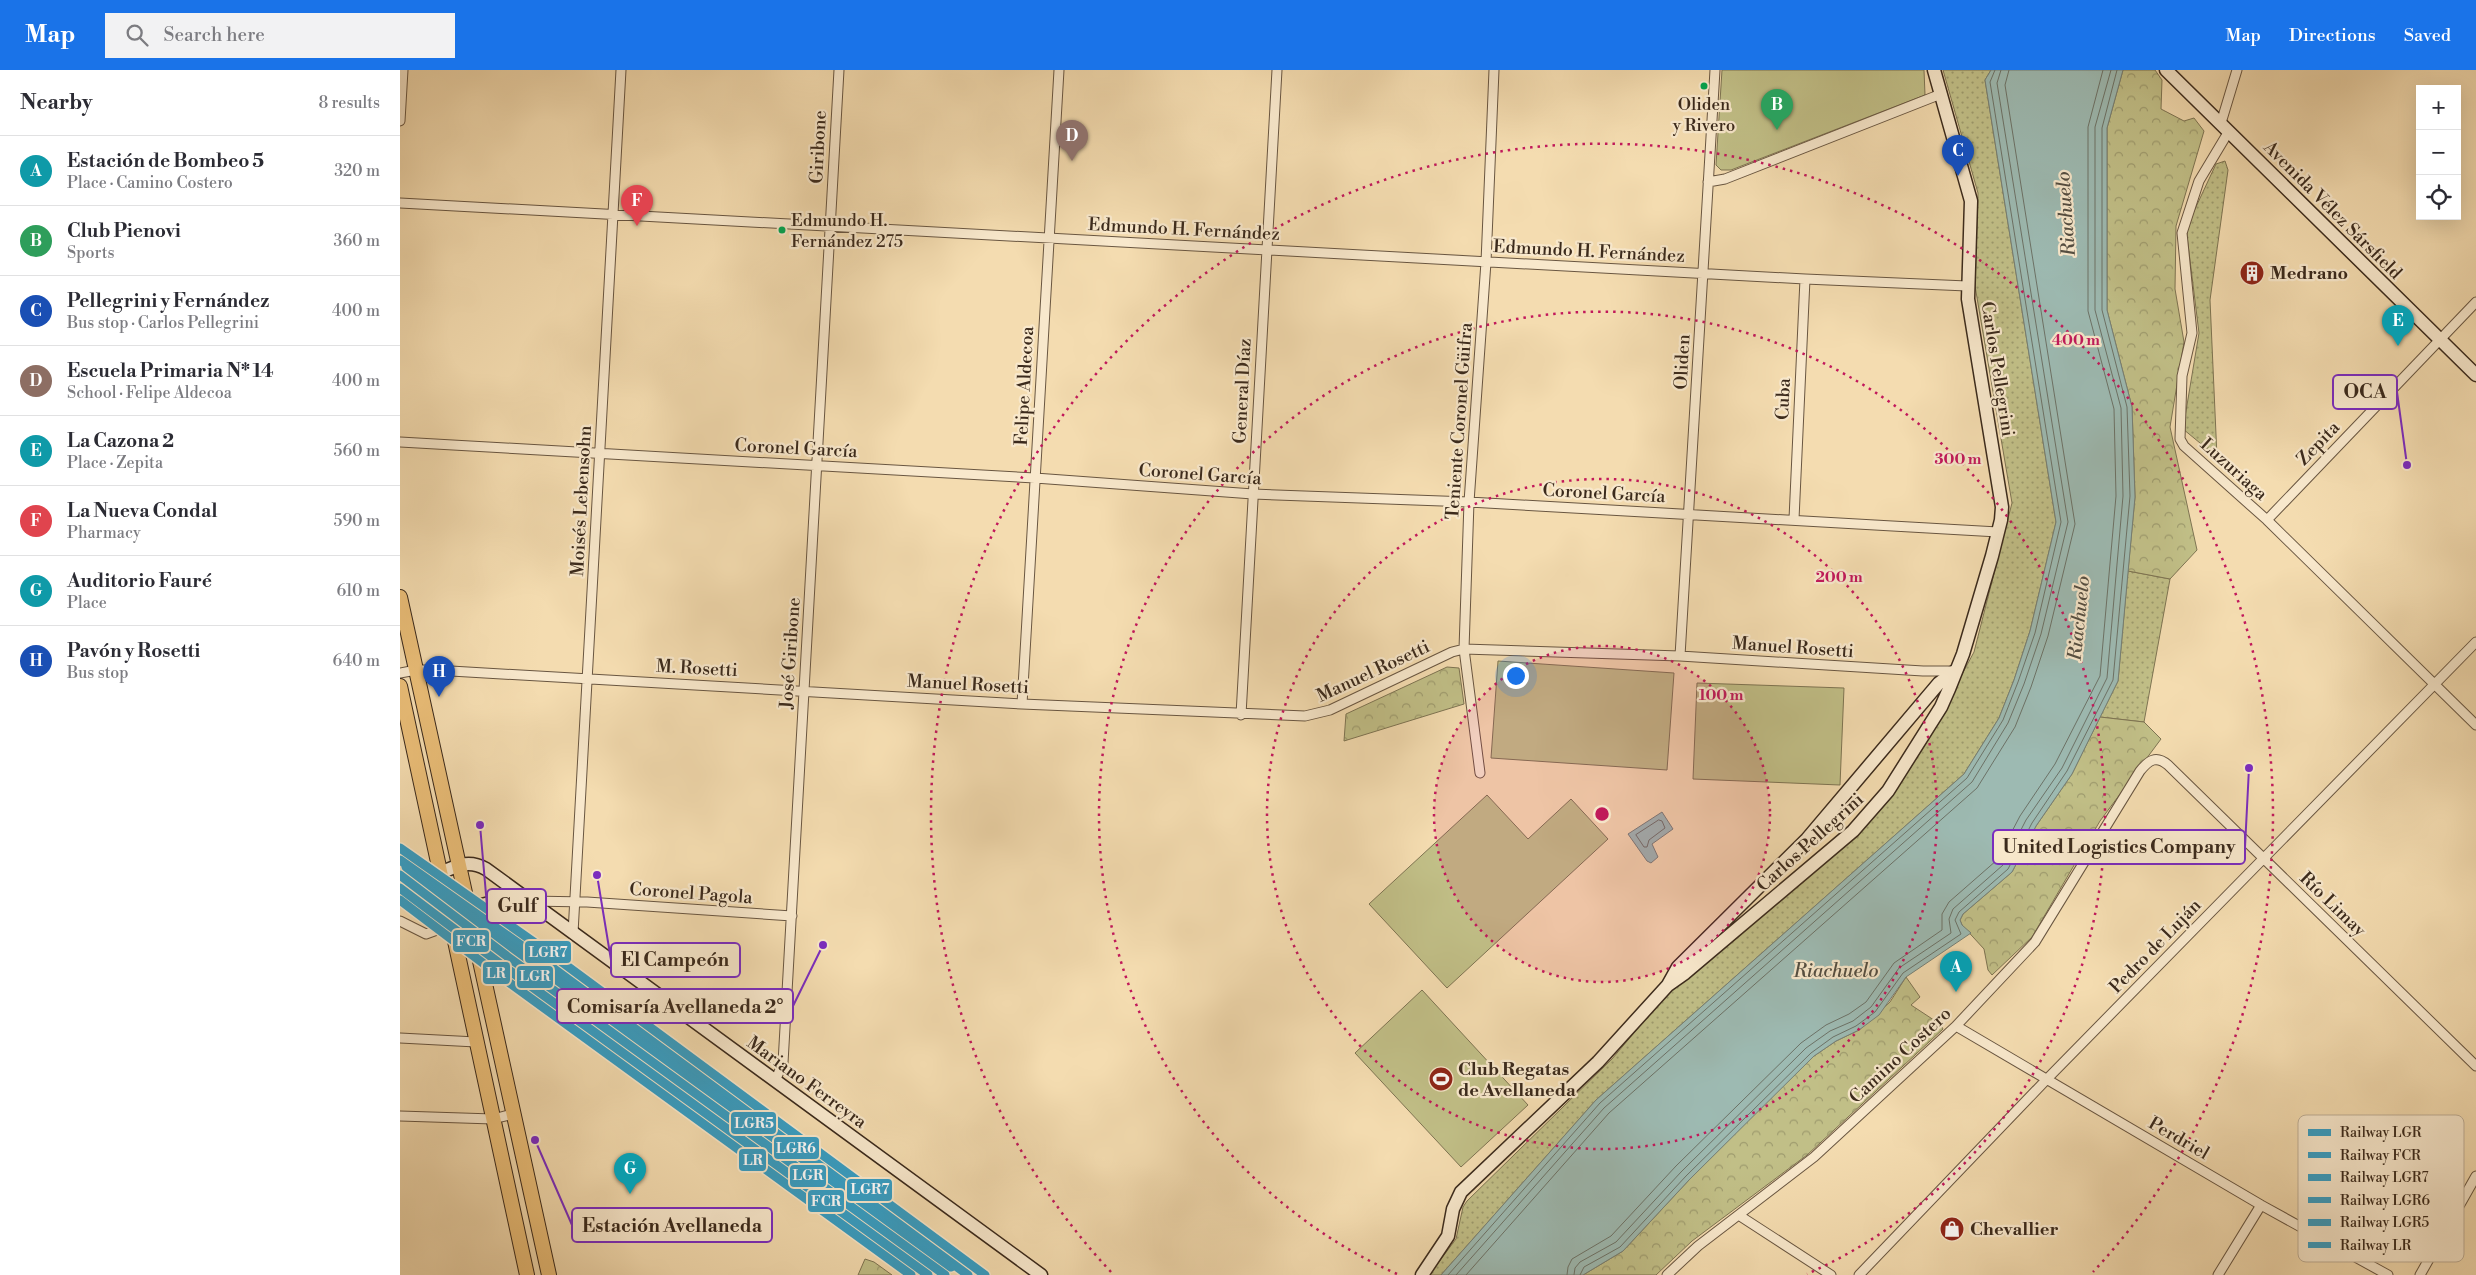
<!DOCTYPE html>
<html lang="en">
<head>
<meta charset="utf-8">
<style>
  body { margin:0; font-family:"Libre Bodoni",serif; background:#f2f2f3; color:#2b2b33 }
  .controls { position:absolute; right:15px; top:15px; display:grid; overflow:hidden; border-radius:0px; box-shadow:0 5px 20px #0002 }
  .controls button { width:45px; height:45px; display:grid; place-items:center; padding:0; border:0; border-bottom:1px solid #e1e1e2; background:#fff; color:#2b2b33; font:25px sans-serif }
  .you { position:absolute; left:1115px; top:605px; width:18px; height:18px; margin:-12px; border:4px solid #fff; border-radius:50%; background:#1a73e8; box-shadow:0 0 0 8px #1a73e833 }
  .badge { display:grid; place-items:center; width:32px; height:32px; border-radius:50%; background:#1a73e8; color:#fff; font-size:16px; font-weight:700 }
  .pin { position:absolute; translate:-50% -41px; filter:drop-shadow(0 1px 2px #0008) }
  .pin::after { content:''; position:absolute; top:26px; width:18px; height:15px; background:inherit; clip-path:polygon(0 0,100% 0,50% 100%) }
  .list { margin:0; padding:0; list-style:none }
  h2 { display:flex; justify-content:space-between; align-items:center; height:65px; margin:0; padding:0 20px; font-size:21px }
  h2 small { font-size:16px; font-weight:400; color:#7c7c81 }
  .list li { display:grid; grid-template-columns:32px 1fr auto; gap:15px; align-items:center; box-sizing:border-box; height:70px; padding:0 20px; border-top:1px solid #e1e1e2 }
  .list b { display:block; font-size:19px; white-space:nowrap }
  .list p { margin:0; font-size:16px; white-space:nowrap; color:#7c7c81 }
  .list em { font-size:16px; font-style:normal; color:#7c7c81 }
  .icon { flex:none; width:28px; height:28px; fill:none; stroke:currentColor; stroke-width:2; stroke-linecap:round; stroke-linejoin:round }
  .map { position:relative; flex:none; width:2076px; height:1205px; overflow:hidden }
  header { display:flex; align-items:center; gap:30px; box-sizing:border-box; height:70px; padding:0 25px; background:#1a73e8; color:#fff }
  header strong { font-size:24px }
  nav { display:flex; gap:28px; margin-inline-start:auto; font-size:18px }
  .search { width:350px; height:45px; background:#f2f2f3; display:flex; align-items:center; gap:12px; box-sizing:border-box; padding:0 18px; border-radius:0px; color:#7c7c81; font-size:19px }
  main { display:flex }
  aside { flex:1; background:#fff }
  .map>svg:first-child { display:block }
</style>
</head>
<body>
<header>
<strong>Map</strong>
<div class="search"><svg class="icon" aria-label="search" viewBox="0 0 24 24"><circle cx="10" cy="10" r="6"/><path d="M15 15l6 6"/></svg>Search here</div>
<nav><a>Map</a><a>Directions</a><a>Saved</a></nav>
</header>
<main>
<aside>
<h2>Nearby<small>8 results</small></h2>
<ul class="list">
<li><span class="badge" style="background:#0f9aa8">A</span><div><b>Estación de Bombeo 5</b><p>Place · Camino Costero</p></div><em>320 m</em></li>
<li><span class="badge" style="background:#2e9e5b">B</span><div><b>Club Pienovi</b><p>Sports</p></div><em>360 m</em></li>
<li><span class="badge" style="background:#1a4fb4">C</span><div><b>Pellegrini y Fernández</b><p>Bus stop · Carlos Pellegrini</p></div><em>400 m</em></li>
<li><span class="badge" style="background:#8d6e63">D</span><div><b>Escuela Primaria N* 14</b><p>School · Felipe Aldecoa</p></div><em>400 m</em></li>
<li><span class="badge" style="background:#0f9aa8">E</span><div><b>La Cazona 2</b><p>Place · Zepita</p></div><em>560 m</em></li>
<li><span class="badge" style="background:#e0444e">F</span><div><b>La Nueva Condal</b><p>Pharmacy</p></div><em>590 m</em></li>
<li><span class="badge" style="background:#0f9aa8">G</span><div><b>Auditorio Fauré</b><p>Place</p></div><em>610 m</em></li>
<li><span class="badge" style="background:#1a4fb4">H</span><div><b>Pavón y Rosetti</b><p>Bus stop</p></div><em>640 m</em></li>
</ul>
</aside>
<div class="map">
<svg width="2076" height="1205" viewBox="0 0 2076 1205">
  <defs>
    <pattern id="grass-dots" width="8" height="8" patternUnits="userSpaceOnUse" patternTransform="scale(1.25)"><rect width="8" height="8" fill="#c1bf87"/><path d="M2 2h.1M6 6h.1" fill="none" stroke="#9e9b6e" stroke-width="1.8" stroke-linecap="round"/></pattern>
    <pattern id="park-crowns" width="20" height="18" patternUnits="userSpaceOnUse" patternTransform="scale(1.25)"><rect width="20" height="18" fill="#c1bf87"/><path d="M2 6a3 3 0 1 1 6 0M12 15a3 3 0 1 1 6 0" fill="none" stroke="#9e9b6e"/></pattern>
  </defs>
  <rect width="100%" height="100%" fill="#f4dcb0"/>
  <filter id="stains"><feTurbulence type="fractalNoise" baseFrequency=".004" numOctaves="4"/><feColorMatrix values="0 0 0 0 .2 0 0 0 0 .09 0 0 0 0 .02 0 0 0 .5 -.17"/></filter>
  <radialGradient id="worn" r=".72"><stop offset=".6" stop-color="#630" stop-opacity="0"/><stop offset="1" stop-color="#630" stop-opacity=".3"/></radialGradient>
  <path fill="url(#grass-dots)" stroke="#7e7452" d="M1543 0H1591L1585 10 1656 452 1630 561 1614 610 1599 648 1564 704 1196 1030 1041 1205H1029L1056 1169 1063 1137 1067 1131 1212 989 1271 919 1454 763 1553 621 1574 582 1612 433 1575 216 1578 123Z
    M1825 91 1828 100 1810 230 1817 387 1783 359 1799 263 1787 166 1788 154 1816 94Z
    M1728 501 1770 509 1744 652 1700 647 1718 611Z"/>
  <path fill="url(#park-crowns)" stroke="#7e7452" d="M1723 0H1755L1762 10 1761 39 1784 51 1794 48 1804 61 1776 156 1775 219 1784 272 1770 357 1797 480 1770 509 1728 501 1735 427 1732 337 1707 240V58Z
    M1047 597 1059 598 1064 634 944 671 946 644Z
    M1700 647 1744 652 1761 669 1700 751 1632 867 1592 905 1588 900 1584 879 1562 855 1560 850 1563 844 1612 802 1636 756 1672 704Z
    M1506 907 1520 927 1511 935 1540 954 1543 959 1407 1085 1292 1171 1256 1205H1183L1223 1181 1289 1110 1380 1019 1414 986 1436 971 1459 960 1490 932Z
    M465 1189 474 1192 492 1205H458Z"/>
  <path fill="#c1bf87" stroke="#7e7452" d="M1322 0H1524L1525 25 1331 100H1321L1316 95Z
    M1098 591 1274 603 1267 700 1091 688Z
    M1297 613 1444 618 1440 715 1293 709Z
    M1087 725 1128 769 1171 729 1208 769 1047 918 969 834Z
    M1022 920 1128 1035 1061 1097 955 983Z"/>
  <path fill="#9dbab2" stroke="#768076" d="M1591 0H1723L1707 58V240L1732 337 1735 427 1718 611 1672 704 1636 756 1612 802 1563 844 1560 850 1562 855 1571 863 1506 907 1479 945 1459 960 1436 971 1414 986 1289 1110 1223 1181 1183 1205H1041L1196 1030 1564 704 1599 648 1614 610 1630 561 1656 452 1585 10Z
    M1262 742 1273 759 1252 774 1258 787 1251 793 1247 791 1228 764Z"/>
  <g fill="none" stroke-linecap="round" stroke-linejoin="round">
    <path stroke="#6c7267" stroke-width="1" d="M1259 750 1262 751 1265 758 1249 770 1247 777H1244L1236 765Z
      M1048 1205 1200 1033 1567 708 1603 650 1618 612 1635 563 1661 452 1590 12 1595 0
      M1056 1205 1204 1038 1572 712 1608 653 1624 614 1641 564 1668 452 1597 13 1601 0
      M1066 1205 1209 1043 1577 718 1615 657 1631 617 1648 566 1675 454 1605 15 1609 0
      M1167 1205 1168 1197 1172 1189 1211 1166 1276 1096 1401 973 1426 955 1449 944 1466 932 1494 893 1542 860V844L1549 832 1597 790 1620 746 1655 694 1700 606 1716 426 1714 339 1688 241V57L1703 0
      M1174 1205 1175 1198 1180 1192 1216 1172 1281 1102 1406 978 1430 961 1453 951 1471 937 1499 898 1551 863 1549 849 1553 839 1603 795 1626 750 1662 698 1707 608 1723 426 1721 338 1695 240V57L1711 0
      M1180 1205 1184 1197 1220 1177 1286 1106 1411 983 1433 967 1456 956 1475 942 1503 903 1561 864 1555 850 1559 842 1608 799 1632 753 1667 701 1713 610 1730 426 1727 337 1702 240V58L1717 0"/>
    <defs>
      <path id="street" d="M0 51 3 0
        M1821 53 1837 0
        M1829 61 1799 111 1782 163 1792 263 1782 306 1780 369 1784 376 1867 450 2076 655
        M1308 112 1325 109 1541 24
        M0 133 1405 209 1567 216
        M0 372 635 408 853 424 1069 432 1598 462
        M1394 449 1405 209
        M1867 450 2076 232
        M1280 586 1315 0
        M0 603 16 600H34L622 634 905 646 930 640 1052 582 1064 579 1280 586 1523 601H1555
        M622 634 659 0
        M841 645 877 0
        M1080 703 1064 579 1069 432 1086 192 1094 0
        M130 831 187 832 392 846
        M0 851 26 864 37 860 49 847
        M173 863 221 0
        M1556 956 1861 1135 1988 1205
        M0 968 76 972
        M375 1011 383 993 439 0
        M0 1046 93 1049 113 1044
        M1340 1146 1431 1205
        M1267 1205 1298 1176 1414 1087 1556 956 1635 872 1740 701C1749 690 1756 685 1768 695L2076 996
        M1459 1205 1647 1009 2076 572
        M1818 1205 1861 1135
        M2020 1205 2076 1106"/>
      <path id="secondary" d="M1766 0 2076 305
        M40 803C57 796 68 789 86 799L641 1205
        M70 838 97 831 128 830
        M1268 915 1285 903 1453 761 1488 721 1541 637 1549 619 1563 584 1592 486 1601 450 1602 437 1568 229 1571 131 1534 0
        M1022 1205 1048 1166 1053 1139 1061 1122 1198 992 1268 915 1278 897 1407 769 1539 613 1555 601"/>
      <path id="primary" d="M0 527 149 1205
        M0 616 127 1205"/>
    </defs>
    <use href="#street" stroke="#695641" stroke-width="11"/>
    <use href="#secondary" stroke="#3b2a1c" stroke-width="15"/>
    <use href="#primary" stroke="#3b2a1c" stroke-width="16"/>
    <use href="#street" stroke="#f8e8cc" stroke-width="9"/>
    <use href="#secondary" stroke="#f8e8cc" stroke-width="12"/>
    <use href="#primary" stroke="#eabe78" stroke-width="14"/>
    <defs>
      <path id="rail-1" d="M0 805 108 887 545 1205"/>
      <path id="rail-2" d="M0 818 102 895 528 1205"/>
      <path id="rail-3" d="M0 778 155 887 585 1205"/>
      <path id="rail-4" d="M0 790 149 895 568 1205"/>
      <path id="rail-5" d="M6 797 114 879 551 1197"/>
      <path id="rail-6" d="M0 830 96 903 511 1205"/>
    </defs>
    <use href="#rail-1" stroke="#f8e8cc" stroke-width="12"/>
    <use href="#rail-2" stroke="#f8e8cc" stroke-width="12"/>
    <use href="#rail-3" stroke="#f8e8cc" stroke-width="12"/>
    <use href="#rail-4" stroke="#f8e8cc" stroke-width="12"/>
    <use href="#rail-5" stroke="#f8e8cc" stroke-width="12"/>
    <use href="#rail-6" stroke="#f8e8cc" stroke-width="12"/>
    <use href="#rail-1" stroke="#389ec3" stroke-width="9"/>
    <use href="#rail-2" stroke="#389ec3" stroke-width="9"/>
    <use href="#rail-3" stroke="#389ec3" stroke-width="9"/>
    <use href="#rail-4" stroke="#389ec3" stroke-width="9"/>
    <use href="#rail-5" stroke="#389ec3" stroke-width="9"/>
    <use href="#rail-6" stroke="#389ec3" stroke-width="9"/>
  </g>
  <circle cx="1202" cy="744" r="168" fill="#c2185b" fill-opacity=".12"/>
  <g fill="none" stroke="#c2185b" stroke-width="2.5" stroke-dasharray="2.5 5">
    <circle cx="1202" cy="744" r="168"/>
    <circle cx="1202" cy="744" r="335"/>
    <path d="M997 1204A503 503 0 1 1 1407 1204"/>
    <path d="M711 1202A671 671 0 1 1 1693 1202"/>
  </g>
  <defs>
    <symbol id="building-disc" viewBox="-11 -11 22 22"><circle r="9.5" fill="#8f2418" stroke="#f8e8cc"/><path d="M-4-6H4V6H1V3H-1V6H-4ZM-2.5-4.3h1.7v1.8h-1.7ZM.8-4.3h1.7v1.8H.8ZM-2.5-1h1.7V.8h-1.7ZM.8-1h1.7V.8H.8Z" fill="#fff"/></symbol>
    <symbol id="stadium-disc" viewBox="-11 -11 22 22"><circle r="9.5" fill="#8f2418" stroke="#f8e8cc"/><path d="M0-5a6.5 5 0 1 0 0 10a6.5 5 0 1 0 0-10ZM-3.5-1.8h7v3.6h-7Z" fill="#fff"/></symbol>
    <symbol id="shop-disc" viewBox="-11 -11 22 22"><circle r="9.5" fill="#8f2418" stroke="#f8e8cc"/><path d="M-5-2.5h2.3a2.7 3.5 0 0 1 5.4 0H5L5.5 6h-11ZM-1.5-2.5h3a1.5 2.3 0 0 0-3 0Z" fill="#fff"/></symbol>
  </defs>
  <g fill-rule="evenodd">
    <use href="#building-disc" x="1838" y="189" width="28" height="28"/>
    <use href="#stadium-disc" x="1027" y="995" width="28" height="28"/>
    <use href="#shop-disc" x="1538" y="1145" width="28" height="28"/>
  </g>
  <g fill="#00a651" stroke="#f8e8cc" stroke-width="2">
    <circle cx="1304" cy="16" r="4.5"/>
    <circle cx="382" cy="160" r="4.5"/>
  </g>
  <g text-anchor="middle" stroke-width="4.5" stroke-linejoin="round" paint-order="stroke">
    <g font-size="17" fill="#3b2a1c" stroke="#f8e8cc">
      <text x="1304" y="40">Oliden<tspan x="1304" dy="21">y Rivero</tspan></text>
      <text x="391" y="156" text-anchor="start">Edmundo H.<tspan x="391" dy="21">Fernández 275</tspan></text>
    </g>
    <g font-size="18" fill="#3b2a1c" stroke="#f8e8cc">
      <text transform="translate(418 77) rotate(-87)" y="6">Giribone</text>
      <text transform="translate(1933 140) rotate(45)" y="6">Avenida Vélez Sársfield</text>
      <text transform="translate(784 159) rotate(3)" y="6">Edmundo H. Fernández</text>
      <text transform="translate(1189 181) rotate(3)" y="6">Edmundo H. Fernández</text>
      <text transform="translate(1282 292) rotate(-87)" y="6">Oliden</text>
      <text transform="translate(1598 299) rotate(81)" y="6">Carlos Pellegrini</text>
      <text transform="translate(624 316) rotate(-87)" y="6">Felipe Aldecoa</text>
      <text transform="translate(842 321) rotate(-87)" y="6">General Díaz</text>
      <text transform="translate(1383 329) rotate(-87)" y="6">Cuba</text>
      <text transform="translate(1059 351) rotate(-86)" y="6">Teniente Coronel Güifra</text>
      <text transform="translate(1918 373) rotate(-46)" y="6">Zepita</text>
      <text transform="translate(396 378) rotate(3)" y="6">Coronel García</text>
      <text transform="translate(1834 399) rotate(42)" y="6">Luzuriaga</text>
      <text transform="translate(800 404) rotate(4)" y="6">Coronel García</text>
      <text transform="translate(1204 423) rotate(3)" y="6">Coronel García</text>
      <text transform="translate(181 431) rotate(-87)" y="6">Moisés Lebensohn</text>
      <text transform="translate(1393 577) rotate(4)" y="6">Manuel Rosetti</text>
      <text transform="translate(390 583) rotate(-86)" y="6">José Giribone</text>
      <text transform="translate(297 598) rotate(3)" y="6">M. Rosetti</text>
      <text transform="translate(973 601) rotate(-25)" y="6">Manuel Rosetti</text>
      <text transform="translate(568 614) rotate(3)" y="6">Manuel Rosetti</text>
      <text transform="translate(1410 772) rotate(-42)" y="6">Carlos Pellegrini</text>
      <text transform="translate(291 823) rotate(4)" y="6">Coronel Pagola</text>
      <text transform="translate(1933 834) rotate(44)" y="6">Río Limay</text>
      <text transform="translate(1755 876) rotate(-46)" y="6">Pedro de Luján</text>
      <text transform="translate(1500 985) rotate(-43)" y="6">Camino Costero</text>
      <text transform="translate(407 1012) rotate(36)" y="6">Mariano Ferreyra</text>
      <text transform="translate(1779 1068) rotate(30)" y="6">Perdriel</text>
    </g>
    <g font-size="18" font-weight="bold" fill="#3b2a1c" stroke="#f8e8cc" text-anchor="start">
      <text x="1870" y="209">Medrano</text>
      <text x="1058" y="1005">Club Regatas<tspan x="1058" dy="21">de Avellaneda</tspan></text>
      <text x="1570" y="1165">Chevallier</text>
    </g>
    <g font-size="19" font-style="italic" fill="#544e42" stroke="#f8e8cc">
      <text transform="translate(1665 144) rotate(-94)" y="7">Riachuelo</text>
      <text transform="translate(1678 548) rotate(-84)" y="7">Riachuelo</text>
      <text x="1436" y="907">Riachuelo</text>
    </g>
  </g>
  <rect x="1898" y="1045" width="166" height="147" rx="8" fill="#f8e8cc" stroke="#bfaf97" stroke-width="1"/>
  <rect x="1908" y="1059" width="23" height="7" fill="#389ec3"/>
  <rect x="1908" y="1082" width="23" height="6" fill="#389ec3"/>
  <rect x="1908" y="1104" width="23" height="7" fill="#389ec3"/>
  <rect x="1908" y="1127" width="23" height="6" fill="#389ec3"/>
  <rect x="1908" y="1149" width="23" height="7" fill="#389ec3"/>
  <rect x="1908" y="1172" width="23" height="6" fill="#389ec3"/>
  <g font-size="14" fill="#3b2a1c">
    <text x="1940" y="1067">Railway LGR</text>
    <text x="1940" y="1090">Railway FCR</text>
    <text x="1940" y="1112">Railway LGR7</text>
    <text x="1940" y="1135">Railway LGR6</text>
    <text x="1940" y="1157">Railway LGR5</text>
    <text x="1940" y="1180">Railway LR</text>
  </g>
  <circle cx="1202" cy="744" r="8" fill="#c2185b" stroke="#f8e8cc" stroke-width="2.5"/>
  <g font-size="15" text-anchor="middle" font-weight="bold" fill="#c2185b" stroke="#f8e8cc" stroke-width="4.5" stroke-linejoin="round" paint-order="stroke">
    <text x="1676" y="275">400 m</text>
    <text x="1558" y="394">300 m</text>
    <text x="1439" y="512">200 m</text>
    <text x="1321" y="630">100 m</text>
  </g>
  <path fill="none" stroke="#7b2cbf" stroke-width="2" d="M2007 395L1997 322M1849 698L1845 777M80 755L87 836M197 805L211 890M423 875L393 936M135 1070L172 1155"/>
  <g fill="#7b2cbf" stroke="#f8e8cc" stroke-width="2">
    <circle cx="2007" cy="395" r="5"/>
    <circle cx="1849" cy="698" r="5"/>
    <circle cx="80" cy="755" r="5"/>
    <circle cx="197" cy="805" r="5"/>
    <circle cx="423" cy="875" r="5"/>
    <circle cx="135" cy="1070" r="5"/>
  </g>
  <g fill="#f8e8cc" stroke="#7b2cbf" stroke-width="2">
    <rect x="1933" y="305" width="64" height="34" rx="5"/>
    <rect x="1593" y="760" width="252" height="34" rx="5"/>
    <rect x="87" y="819" width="59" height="34" rx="5"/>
    <rect x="211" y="873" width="129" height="34" rx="5"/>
    <rect x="157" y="919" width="236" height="34" rx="5"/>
    <rect x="172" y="1138" width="200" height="34" rx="5"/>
  </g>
  <g font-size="19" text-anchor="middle" font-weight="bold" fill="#3b2a1c">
    <text x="1965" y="328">OCA</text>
    <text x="1719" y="783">United Logistics Company</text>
    <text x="117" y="842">Gulf</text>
    <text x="275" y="896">El Campeón</text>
    <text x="275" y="943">Comisaría Avellaneda 2°</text>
    <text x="272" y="1162">Estación Avellaneda</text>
  </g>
  <g stroke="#f8e8cc" stroke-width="2">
    <rect x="52" y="859" width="38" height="24" rx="5" fill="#389ec3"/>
    <rect x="124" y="870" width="48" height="24" rx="5" fill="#389ec3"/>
    <rect x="82" y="891" width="29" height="24" rx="5" fill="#389ec3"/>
    <rect x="116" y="895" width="38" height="24" rx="5" fill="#389ec3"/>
    <rect x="330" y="1041" width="47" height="24" rx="5" fill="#389ec3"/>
    <rect x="373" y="1066" width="47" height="24" rx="5" fill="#389ec3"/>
    <rect x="338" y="1078" width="29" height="24" rx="5" fill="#389ec3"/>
    <rect x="389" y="1094" width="38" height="24" rx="5" fill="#389ec3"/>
    <rect x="446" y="1108" width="47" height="24" rx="5" fill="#389ec3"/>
    <rect x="407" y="1119" width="38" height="24" rx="5" fill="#389ec3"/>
  </g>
  <g font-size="14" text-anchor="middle" font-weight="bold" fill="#fff">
    <text x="71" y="876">FCR</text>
    <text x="148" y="887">LGR7</text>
    <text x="96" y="908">LR</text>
    <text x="135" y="911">LGR</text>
    <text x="354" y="1058">LGR5</text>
    <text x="396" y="1083">LGR6</text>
    <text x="353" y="1095">LR</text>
    <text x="408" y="1110">LGR</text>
    <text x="470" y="1124">LGR7</text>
    <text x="426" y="1136">FCR</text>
  </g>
  <rect width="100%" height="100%" filter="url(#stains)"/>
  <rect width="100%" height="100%" fill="url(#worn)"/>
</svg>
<div class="controls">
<button>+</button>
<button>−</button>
<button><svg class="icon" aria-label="locate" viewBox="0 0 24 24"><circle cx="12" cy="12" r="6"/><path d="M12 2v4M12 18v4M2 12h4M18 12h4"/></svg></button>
</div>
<div class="you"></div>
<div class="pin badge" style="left:1556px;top:922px;background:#0f9aa8">A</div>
<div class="pin badge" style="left:1377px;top:60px;background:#2e9e5b">B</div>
<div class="pin badge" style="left:1558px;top:106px;background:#1a4fb4">C</div>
<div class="pin badge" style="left:672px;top:91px;background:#8d6e63">D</div>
<div class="pin badge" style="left:1998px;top:276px;background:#0f9aa8">E</div>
<div class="pin badge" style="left:237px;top:156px;background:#e0444e">F</div>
<div class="pin badge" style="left:230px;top:1124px;background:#0f9aa8">G</div>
<div class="pin badge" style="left:39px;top:627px;background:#1a4fb4">H</div>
</div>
</main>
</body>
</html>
